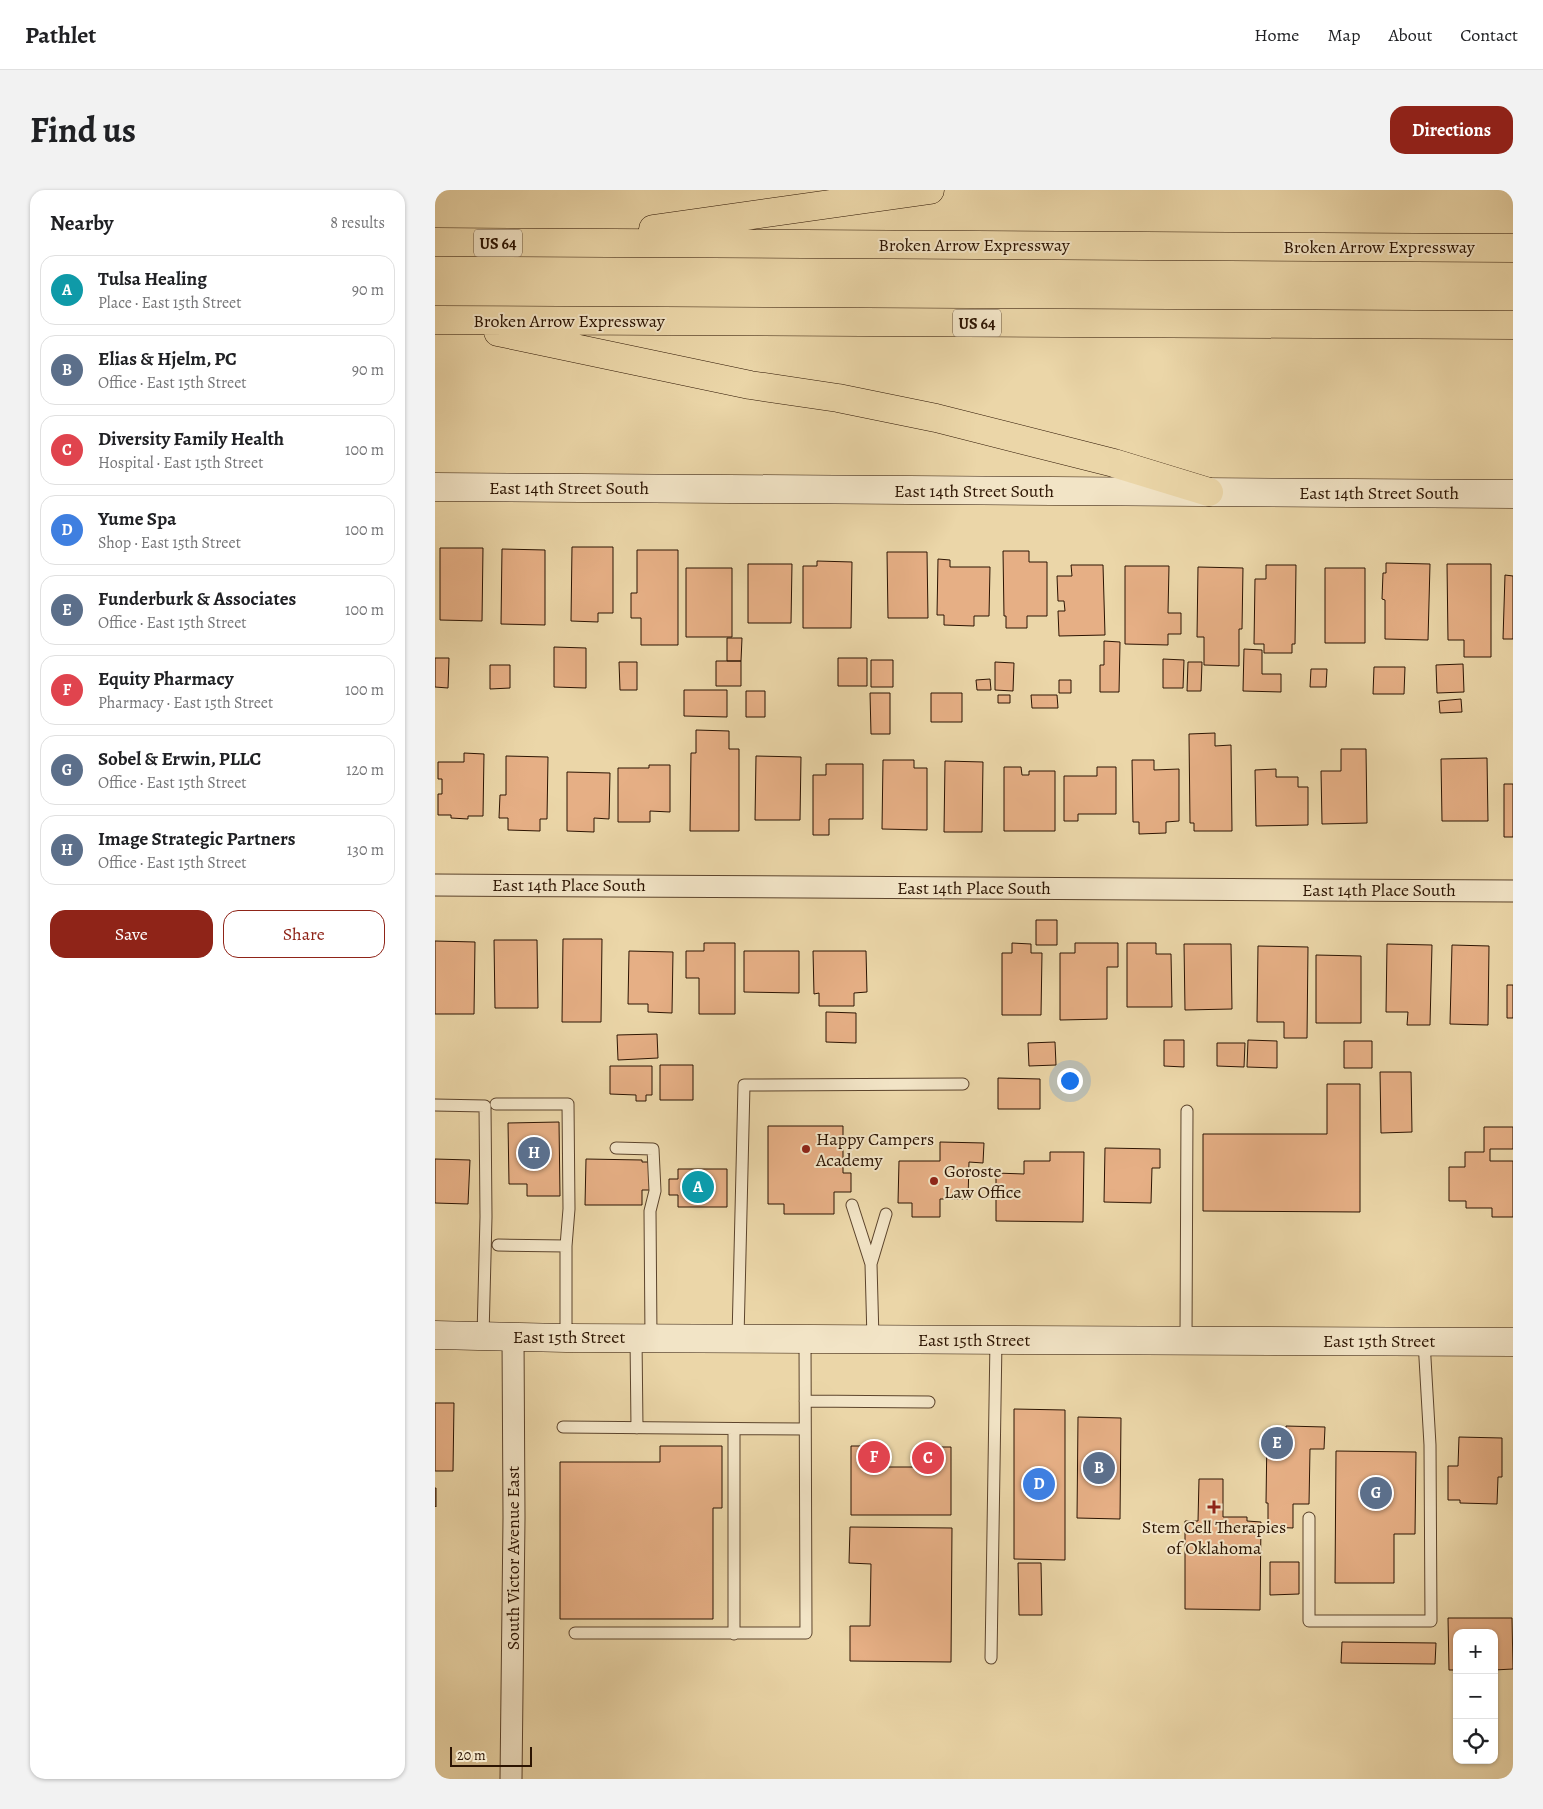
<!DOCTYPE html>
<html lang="en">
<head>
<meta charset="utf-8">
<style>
  body { margin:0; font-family:Alegreya,serif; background:#f2f2f2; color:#202124 }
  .controls { position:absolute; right:15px; bottom:15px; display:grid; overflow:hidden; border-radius:10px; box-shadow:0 1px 4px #0004 }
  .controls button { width:45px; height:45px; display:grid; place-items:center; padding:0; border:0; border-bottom:1px solid #e0e0e0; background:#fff; color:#202124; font:25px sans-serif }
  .scale { position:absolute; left:15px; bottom:12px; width:82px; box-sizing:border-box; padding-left:5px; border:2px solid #2c1402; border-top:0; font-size:14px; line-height:18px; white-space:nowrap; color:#2c1402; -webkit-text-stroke:4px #f2e4c6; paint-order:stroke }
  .you { position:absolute; left:634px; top:890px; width:18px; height:18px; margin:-12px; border:4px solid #fff; border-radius:50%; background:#1a73e8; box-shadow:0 0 0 8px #1a73e833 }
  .badge { display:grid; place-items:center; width:32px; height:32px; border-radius:50%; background:#8f2418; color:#fff; font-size:16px; font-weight:700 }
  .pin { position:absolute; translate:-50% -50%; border:2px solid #fff; box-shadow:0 1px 5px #0006 }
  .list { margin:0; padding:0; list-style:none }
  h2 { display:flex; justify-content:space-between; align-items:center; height:65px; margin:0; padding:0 20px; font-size:21px }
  h2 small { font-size:16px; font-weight:400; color:#757577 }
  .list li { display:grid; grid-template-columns:32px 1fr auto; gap:15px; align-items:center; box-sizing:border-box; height:70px; margin:0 10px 10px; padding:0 10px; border:1px solid #e0e0e0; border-radius:15px }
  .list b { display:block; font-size:19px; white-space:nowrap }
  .list p { margin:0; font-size:16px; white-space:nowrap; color:#757577 }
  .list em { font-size:16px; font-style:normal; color:#757577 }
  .actions { display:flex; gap:10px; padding:15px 20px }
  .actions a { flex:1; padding:11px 0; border:1px solid #8f2418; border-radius:15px; text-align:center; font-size:18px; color:#8f2418 }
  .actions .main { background:#8f2418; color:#fff }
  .icon { flex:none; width:28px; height:28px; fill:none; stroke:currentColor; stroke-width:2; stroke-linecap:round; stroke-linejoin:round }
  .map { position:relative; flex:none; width:1078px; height:1589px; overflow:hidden; border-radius:15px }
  header { display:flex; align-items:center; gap:30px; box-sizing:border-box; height:70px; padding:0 25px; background:#fff; border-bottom:1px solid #e0e0e0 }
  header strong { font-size:24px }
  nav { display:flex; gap:28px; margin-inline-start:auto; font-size:18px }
  .intro { display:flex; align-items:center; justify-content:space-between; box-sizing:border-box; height:120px; padding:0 30px }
  h1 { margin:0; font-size:35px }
  .button { padding:12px 22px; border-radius:15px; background:#8f2418; color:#fff; font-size:18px; font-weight:700 }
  main { display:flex; gap:30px; padding:0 30px }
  aside { flex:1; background:#fff; border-radius:15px; box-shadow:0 1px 4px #0004 }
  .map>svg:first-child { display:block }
</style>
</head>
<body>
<header>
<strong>Pathlet</strong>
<nav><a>Home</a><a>Map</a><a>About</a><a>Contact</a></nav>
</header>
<div class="intro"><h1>Find us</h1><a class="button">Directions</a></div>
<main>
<aside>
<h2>Nearby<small>8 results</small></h2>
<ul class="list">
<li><span class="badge" style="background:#0f9aa8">A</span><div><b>Tulsa Healing</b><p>Place · East 15th Street</p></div><em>90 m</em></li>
<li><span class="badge" style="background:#5c6f8a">B</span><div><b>Elias &amp; Hjelm, PC</b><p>Office · East 15th Street</p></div><em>90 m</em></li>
<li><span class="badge" style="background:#e0444e">C</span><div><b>Diversity Family Health</b><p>Hospital · East 15th Street</p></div><em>100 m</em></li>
<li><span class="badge" style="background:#3f7fe0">D</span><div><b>Yume Spa</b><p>Shop · East 15th Street</p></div><em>100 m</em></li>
<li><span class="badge" style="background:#5c6f8a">E</span><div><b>Funderburk &amp; Associates</b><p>Office · East 15th Street</p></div><em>100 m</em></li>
<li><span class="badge" style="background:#e0444e">F</span><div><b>Equity Pharmacy</b><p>Pharmacy · East 15th Street</p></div><em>100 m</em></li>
<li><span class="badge" style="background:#5c6f8a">G</span><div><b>Sobel &amp; Erwin, PLLC</b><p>Office · East 15th Street</p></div><em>120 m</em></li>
<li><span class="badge" style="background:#5c6f8a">H</span><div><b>Image Strategic Partners</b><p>Office · East 15th Street</p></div><em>130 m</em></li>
</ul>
<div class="actions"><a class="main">Save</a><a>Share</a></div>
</aside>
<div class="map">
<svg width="1078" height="1589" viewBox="0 0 1078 1589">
  <rect width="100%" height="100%" fill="#ebd6a8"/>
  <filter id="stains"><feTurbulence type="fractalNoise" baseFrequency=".004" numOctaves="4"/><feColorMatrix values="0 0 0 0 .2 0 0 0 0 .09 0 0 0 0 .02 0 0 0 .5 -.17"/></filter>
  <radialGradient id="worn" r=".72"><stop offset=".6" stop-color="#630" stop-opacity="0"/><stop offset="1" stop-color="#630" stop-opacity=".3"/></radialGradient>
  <path fill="#e6af85" stroke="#2c1402" d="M137 357H178V423H163V432L136 431Z
    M5 358H48L47 431 5 430Z
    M67 359 110 360V435L66 434Z
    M202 360H243V455H206V428H196V403H202Z
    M568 361H594V372H612V426H592V438H571V426H569Z
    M452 362H492L493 428H453Z
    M503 369 515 370V377H555L554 426H539V436L509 435V425H502Z
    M382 371 417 372 416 438H368V376H382Z
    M951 373 995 374 993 450 950 449V410L947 409 948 383H951Z
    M313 374H357L356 433H313Z
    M1012 374H1056V467H1029V450H1013Z
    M636 375H668L670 445 624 446 623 421H630L629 411H623L622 386H637Z
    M831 375H861L860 454H857V463H829V454H819L820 389H831Z
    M690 376H734L733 423H746V444H733V455L690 454Z
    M763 377 808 378 807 439H804V476L769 475V447H762Z
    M251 378H297V447H251Z
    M890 378H930V453H890Z
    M1070 385 1078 386V449H1068Z
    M292 448H307L306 471H292Z
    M669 451 685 452 684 502H665V475H669Z
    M119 457 151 458V498L119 497Z
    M809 459 827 460V484H846V502L808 501Z
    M0 468H14L13 498 0 497Z
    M403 468H432V496H403Z
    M728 469 749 470 748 498H728Z
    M436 470H458V497H436Z
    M281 471H306V496H281Z
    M184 472H202V500H185Z
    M560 472 579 473 578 501 560 500Z
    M753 472H767L766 501H752Z
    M1028 474 1029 502 1002 503 1001 475Z
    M55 475H75V498L55 499Z
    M939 477H970L969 504H938Z
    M876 479H892L891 497H875Z
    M555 489 556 500H542L541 490Z
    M624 490H636V503H624Z
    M249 500H292V527L249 526Z
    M311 501H330V527H311Z
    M435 503H455V544H436Z
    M496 503H527V532H496Z
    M563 505H575V513H563Z
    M596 505H622L623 518H597Z
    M1026 509 1027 522 1005 523 1004 511Z
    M261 540 294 541V559H304V641H255L256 563H261Z
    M780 543V556L796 555 797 641H759V633H755L754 544Z
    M906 559H931L932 633 887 634 886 581H906Z
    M29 563 49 564 48 626H33V629L16 628V625H3V604H7V589H3V572H29Z
    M71 566 113 567 112 629H105V641L73 640V628H64L65 605H71Z
    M321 566 366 567 365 630H320Z
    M1052 568 1053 631H1007L1006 569Z
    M448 570H479V578H492V640L447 639Z
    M697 570H719V580L744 579V631L731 632V643L704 644V632H698Z
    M510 571 548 572 547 642H509Z
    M391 574H428V629H394V645H378V585H391Z
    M214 575H235V622L215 621V632H183V578H214Z
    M569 577H586L587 585H594V581H620V641H569Z
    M662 577H681V624H643V631H629V586H662Z
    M841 579V587H863V597H873V635L821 636 820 580Z
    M132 582 175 583 174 629 159 628V642L132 641Z
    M1069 594H1078V647H1069Z
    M601 730H622V755H601Z
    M128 749H167L166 832H127Z
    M59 750H102L103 818H60Z
    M0 751 40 752 39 824H0Z
    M269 753H300V824H264V788H251V761H269Z
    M577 753 596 754V763H607L606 825H567V763H577Z
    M640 753H683V777H672V829L625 830V763H640Z
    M692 753H721V764H736L737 817H692Z
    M749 754H796L797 819 750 820Z
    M952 754 997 755 995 835H972L973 822H951Z
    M1017 755 1054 756 1053 835 1015 834Z
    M823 756 873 757 872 848H849V832H822Z
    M194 761 238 762 237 823 213 822V814H193Z
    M309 761H364V803L309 802Z
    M378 761H431L432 802 419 803V816H384V803L379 804Z
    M881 765 926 766V833H881Z
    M1072 795H1078V828H1072Z
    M391 822 421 823V853L391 852Z
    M222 844 223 868 183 870 182 845Z
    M729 850H749V877L729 876Z
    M813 850 842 851V878L812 877Z
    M909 851H937V878H909Z
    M620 852 621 875 594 876 593 853Z
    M782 853H810L809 877 782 876Z
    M225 875H258V910H225Z
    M175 876H217V905H211V911H201V905L175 904Z
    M945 882H976L977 942 946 943Z
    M563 888 605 889V919H563Z
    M892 894H925V1022L768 1021V944H892Z
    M124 932 125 1006H92V994H74L73 933Z
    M333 936H408V983H416V1002H399V1024H349V1014H333Z
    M1049 937H1078V959H1055V971H1078V1027H1057V1018H1031V1011H1014V977H1030V962H1049Z
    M505 952 549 953 548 973 534 972 533 1009H505V1027H477V1013H463L464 971H505Z
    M670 958 725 959V978H717L716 1013 669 1012Z
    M615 962H649L648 1032 561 1031V983L589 984V971H615Z
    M0 969 35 970 33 1014 0 1013Z
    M151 969 207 970V972H215V1000H207V1015H150Z
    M243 979H292V1017H243V1005H234V989H243Z
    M0 1213H19L18 1281H0Z
    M579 1219 630 1220V1370L579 1369Z
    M643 1227 686 1228 685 1329 642 1328Z
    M851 1236 890 1237 889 1259H875L874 1314H858V1338L833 1337V1313H831L832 1243 851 1244Z
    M1024 1247 1067 1248V1287H1063L1062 1314 1025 1313V1310H1013V1276H1023Z
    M225 1256H287V1318H278V1429H125V1272H225Z
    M416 1256H450V1277H481V1257H516V1325H416Z
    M901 1261 981 1262 980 1344H959V1393H900Z
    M764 1289H788V1327H812V1331L826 1332 825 1420 750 1419V1331H763Z
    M0 1298H1V1317L0 1316Z
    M415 1337 517 1338 516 1472 415 1471V1436H435L436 1374 414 1373Z
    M835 1372H864V1404L835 1405Z
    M583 1373H606L607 1425H584Z
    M1013 1428H1077L1078 1479 1059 1480V1443H1022V1480H1014Z
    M907 1452 1001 1453 1000 1474 906 1473Z"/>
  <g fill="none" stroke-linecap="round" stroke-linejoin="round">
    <defs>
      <path id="lane" d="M61 914H133L134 1019 131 1056
        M0 915 50 916 51 1027 48 1146
        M181 958 218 959 220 1001 215 1021 216 1148
        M417 1015 436 1074
        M63 1055 131 1056V1148
        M201 1148 202 1238
        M303 1148 309 895 528 894
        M438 1149 436 1074 451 1024
        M751 1150 752 921
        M370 1211 494 1212
        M128 1237 370 1239
        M299 1239V1444
        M874 1328V1431H996L995 1255 989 1151
        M140 1443H371L370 1149
        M556 1468 561 1150"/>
      <path id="street" d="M0 695 1078 701
        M76 1589 79 1328 78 1147"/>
      <path id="secondary" d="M0 297 1078 304
        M0 1145 131 1148 1078 1152"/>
      <path id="highway" d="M218 39 495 0
        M0 52 1078 58
        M0 130 1078 135
        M63 142 315 195 403 208 501 228 679 273 774 302"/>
    </defs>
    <use href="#lane" stroke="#5c442c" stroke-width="13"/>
    <use href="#street" stroke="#5c442c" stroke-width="23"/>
    <use href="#secondary" stroke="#2c1402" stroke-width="29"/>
    <use href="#highway" stroke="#2c1402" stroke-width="29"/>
    <use href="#lane" stroke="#f2e4c6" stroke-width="11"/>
    <use href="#street" stroke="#f2e4c6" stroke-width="21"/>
    <use href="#secondary" stroke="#f2e4c6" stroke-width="28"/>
    <use href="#highway" stroke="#ebd6a8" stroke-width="28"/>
  </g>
  <g fill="#8f2418" stroke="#f2e4c6" stroke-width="2">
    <circle cx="371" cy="959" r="5"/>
    <circle cx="499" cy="991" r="5"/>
    <path d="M776.5 1309.5h5v5h5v5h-5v5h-5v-5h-5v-5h5z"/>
  </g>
  <g text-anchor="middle" stroke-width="4" stroke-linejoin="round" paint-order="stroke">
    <g fill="#f2e4c6" stroke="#67523d" stroke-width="1">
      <rect x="39" y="39.5" width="48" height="27" rx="4"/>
      <rect x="518" y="119.5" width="48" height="27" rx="4"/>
    </g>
    <g font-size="16" font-weight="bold" fill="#2c1402">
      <text x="63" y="59">US 64</text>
      <text x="542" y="139">US 64</text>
    </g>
    <g font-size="18" fill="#2c1402" stroke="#f2e4c6">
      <text x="539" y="61">Broken Arrow Expressway</text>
      <text x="944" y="63">Broken Arrow Expressway</text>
      <text x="134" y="137">Broken Arrow Expressway</text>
      <text x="134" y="304">East 14th Street South</text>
      <text x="539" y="307">East 14th Street South</text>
      <text x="944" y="309">East 14th Street South</text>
      <text x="134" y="701">East 14th Place South</text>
      <text x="539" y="704">East 14th Place South</text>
      <text x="944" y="706">East 14th Place South</text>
      <text x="134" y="1153">East 15th Street</text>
      <text x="539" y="1156">East 15th Street</text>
      <text x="944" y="1157">East 15th Street</text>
      <text transform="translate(78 1368) rotate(-90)" y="6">South Victor Avenue East</text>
    </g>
    <g font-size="18" fill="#2c1402" stroke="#f2e4c6" text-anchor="start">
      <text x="381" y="955">Happy Campers<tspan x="381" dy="21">Academy</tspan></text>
      <text x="509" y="987">Goroste<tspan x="509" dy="21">Law Office</tspan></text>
      <text x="779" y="1343" text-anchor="middle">Stem Cell Therapies<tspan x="779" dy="21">of Oklahoma</tspan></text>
    </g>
  </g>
  <rect width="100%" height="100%" filter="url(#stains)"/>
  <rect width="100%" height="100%" fill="url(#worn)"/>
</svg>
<div class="controls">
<button>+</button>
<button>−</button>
<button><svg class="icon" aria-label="locate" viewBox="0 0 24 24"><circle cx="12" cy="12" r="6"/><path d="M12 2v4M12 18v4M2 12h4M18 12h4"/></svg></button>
</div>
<div class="scale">20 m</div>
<div class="you"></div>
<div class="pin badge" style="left:263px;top:997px;background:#0f9aa8">A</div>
<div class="pin badge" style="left:664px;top:1278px;background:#5c6f8a">B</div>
<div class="pin badge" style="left:493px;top:1268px;background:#e0444e">C</div>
<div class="pin badge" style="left:604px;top:1294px;background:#3f7fe0">D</div>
<div class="pin badge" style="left:842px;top:1253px;background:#5c6f8a">E</div>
<div class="pin badge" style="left:439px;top:1267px;background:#e0444e">F</div>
<div class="pin badge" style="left:941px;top:1303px;background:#5c6f8a">G</div>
<div class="pin badge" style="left:99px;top:963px;background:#5c6f8a">H</div>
</div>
</main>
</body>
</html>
